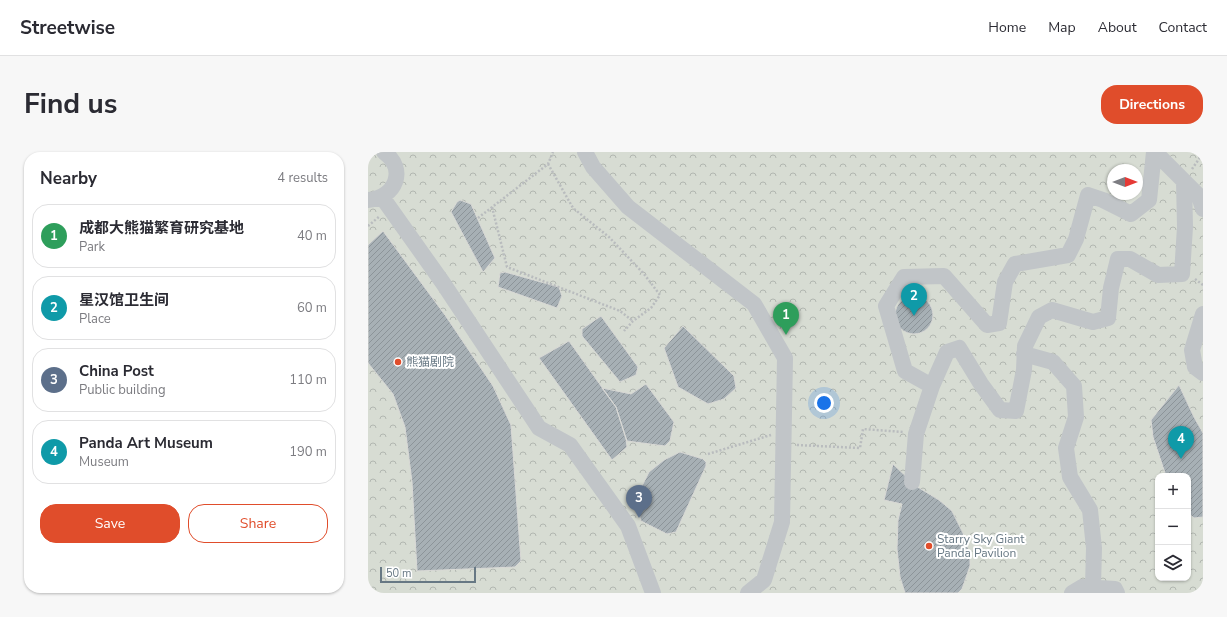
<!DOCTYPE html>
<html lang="en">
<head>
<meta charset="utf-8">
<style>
  body { margin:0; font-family:"Nunito Sans","Noto Sans SC",sans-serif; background:#f7f7f7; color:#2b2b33 }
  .controls { position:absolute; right:12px; bottom:12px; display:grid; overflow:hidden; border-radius:8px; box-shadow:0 1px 3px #0004 }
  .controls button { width:36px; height:36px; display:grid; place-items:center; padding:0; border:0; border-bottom:1px solid #e1e1e2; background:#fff; color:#2b2b33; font:20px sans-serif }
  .compass { position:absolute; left:739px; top:12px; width:36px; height:36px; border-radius:50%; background:#fff; box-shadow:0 1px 3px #0004; rotate:90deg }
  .scale { position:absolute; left:12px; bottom:10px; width:96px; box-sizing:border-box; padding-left:4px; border:2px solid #677884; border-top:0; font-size:11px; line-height:14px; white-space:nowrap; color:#677884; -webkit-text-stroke:3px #fff; paint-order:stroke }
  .you { position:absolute; left:456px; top:251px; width:14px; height:14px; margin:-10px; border:3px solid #fff; border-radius:50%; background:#1a73e8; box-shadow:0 0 0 6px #1a73e833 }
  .badge { display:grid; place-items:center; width:26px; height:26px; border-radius:50%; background:#e04d2b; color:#fff; font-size:13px; font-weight:700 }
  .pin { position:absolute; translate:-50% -33px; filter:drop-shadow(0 1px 2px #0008) }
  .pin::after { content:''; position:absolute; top:21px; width:14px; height:12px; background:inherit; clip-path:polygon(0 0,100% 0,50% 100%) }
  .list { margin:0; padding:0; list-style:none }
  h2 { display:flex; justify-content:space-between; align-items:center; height:52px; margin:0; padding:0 16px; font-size:17px }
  h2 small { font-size:13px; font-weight:400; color:#7c7c81 }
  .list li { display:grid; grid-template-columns:26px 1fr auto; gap:12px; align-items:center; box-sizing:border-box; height:64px; margin:0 8px 8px; padding:0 8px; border:1px solid #e1e1e2; border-radius:16px }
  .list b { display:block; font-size:15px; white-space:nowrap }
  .list p { margin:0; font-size:13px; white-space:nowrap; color:#7c7c81 }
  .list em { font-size:13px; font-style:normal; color:#7c7c81 }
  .actions { display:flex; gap:8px; padding:12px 16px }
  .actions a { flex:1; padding:9px 0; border:1px solid #e04d2b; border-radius:16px; text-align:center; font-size:14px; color:#e04d2b }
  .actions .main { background:#e04d2b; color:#fff }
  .icon { flex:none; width:22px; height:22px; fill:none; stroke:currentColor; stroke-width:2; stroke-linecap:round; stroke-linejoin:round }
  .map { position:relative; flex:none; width:835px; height:441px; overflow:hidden; border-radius:16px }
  header { display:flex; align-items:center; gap:24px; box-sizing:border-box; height:56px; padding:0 20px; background:#fff; border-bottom:1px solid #e1e1e2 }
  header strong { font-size:19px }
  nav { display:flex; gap:22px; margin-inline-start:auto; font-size:14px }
  .intro { display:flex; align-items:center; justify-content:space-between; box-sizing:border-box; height:96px; padding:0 24px }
  h1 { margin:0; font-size:28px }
  .button { padding:10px 18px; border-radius:16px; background:#e04d2b; color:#fff; font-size:14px; font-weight:700 }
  main { display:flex; gap:24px; padding:0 24px }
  aside { flex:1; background:#fff; border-radius:16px; box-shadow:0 1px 3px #0004 }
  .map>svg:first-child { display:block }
</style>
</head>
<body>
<header>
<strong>Streetwise</strong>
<nav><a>Home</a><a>Map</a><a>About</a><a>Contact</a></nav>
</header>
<div class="intro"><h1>Find us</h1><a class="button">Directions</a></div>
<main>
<aside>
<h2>Nearby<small>4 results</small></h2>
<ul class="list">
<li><span class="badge" style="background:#2e9e5b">1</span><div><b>成都大熊猫繁育研究基地</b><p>Park</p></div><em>40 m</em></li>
<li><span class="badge" style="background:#0f9aa8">2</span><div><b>星汉馆卫生间</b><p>Place</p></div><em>60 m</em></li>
<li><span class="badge" style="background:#5c6f8a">3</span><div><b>China Post</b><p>Public building</p></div><em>110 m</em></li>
<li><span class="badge" style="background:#0f9aa8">4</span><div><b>Panda Art Museum</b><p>Museum</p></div><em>190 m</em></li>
</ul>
<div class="actions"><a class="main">Save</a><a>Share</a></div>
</aside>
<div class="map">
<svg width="835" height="441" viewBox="0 0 835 441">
  <defs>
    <pattern id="park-crowns" width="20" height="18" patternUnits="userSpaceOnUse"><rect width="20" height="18" fill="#d7dcd3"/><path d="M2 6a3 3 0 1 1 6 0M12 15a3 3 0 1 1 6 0" fill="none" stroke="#b2b7b1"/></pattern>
    <pattern id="building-hatch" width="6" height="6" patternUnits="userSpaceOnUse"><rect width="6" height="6" fill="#a7b0b5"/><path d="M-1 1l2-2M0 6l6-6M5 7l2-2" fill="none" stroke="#8c9499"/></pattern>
  </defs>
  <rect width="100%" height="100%" fill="#f7f7f4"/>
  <path fill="url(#park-crowns)" fill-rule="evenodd" d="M0 0H835V441H0ZM745 18H769V42H745ZM790 324H820V426H790Z"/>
  <path fill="url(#building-hatch)" stroke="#d9d9d6" d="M92 48 103 52 127 106 115 120 83 60 89 50Z
    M15 79 77 163 125 234 143 273 153 409 147 415 49 419 44 330 37 275 25 242 0 211V93Z
    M137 120 191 135 194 144 189 156 130 135 132 121Z
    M527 163a19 19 0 1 1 38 0a19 19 0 1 1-38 0Z
    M233 164 270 215 268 223 252 230 214 184V177Z
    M315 174 366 224 368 236 356 247 340 252 310 235 296 196Z
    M201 189 248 255 258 287 259 295 244 308 171 206Z
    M278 232 306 270 302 289 297 294 259 289 248 255 234 236 263 242Z
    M811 233 826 265 835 281V365L826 366 820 361V324H798L785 285 783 268Z
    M312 300 335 307 338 310V314L308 380 299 382 273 369 268 352 269 344 281 320 296 308Z
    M525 312 548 334 571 348 584 359 595 381 602 402V414L594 437 590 441H537L532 425 529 397 530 368 534 352 516 348Z"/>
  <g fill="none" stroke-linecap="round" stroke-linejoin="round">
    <path stroke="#b9bcbe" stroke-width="2.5" stroke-dasharray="2 2" stroke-linecap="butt" d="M180 12 205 56 241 85 276 122 292 143 283 156 265 169 256 179
      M824 17 831 7 833 0
      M124 55 139 115 252 159 265 169
      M110 66 180 12 185 0
      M0 74 12 64
      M827 127 835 133
      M429 293 492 296 495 277 535 280
      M340 302 403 283"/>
    <path stroke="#c1c5c8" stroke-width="16" d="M217 0 225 15 260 55 386 152 417 206 414 370 396 428 380 441
      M787 0 831 44 835 57
      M14 45 75 131 171 276 202 293 260 374 285 441
      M0 48C28 46 39 17 16 0
      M835 162 824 198 827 215 835 221
      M656 202 685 210 706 234 708 265 698 296 702 325 722 358 726 396 725 435
      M564 234 537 219 518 154 536 125 576 124 619 173 631 171 637 130 647 112 700 103 708 87 720 43 735 48 763 62 781 48 786 0
      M544 330 548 282 564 234 579 200 591 196 613 232 632 258 648 259 656 218 657 194 671 165 684 158 725 170 740 166 743 136 750 107H762L790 123 814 122 817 75 816 29
      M704 441 714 435 747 437 749 441"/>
  </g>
  <g fill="#e04d2b" stroke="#fff" stroke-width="1.5">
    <circle cx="30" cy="210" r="4"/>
    <circle cx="561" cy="394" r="4"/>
  </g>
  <g text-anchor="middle" stroke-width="4" stroke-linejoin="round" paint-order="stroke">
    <g font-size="12" fill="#677884" stroke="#fff" text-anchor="start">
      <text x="38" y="214">熊猫剧院</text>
      <text x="569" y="391">Starry Sky Giant<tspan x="569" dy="14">Panda Pavilion</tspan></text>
    </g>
  </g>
</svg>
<div class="controls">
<button>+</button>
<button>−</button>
<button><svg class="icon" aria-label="layers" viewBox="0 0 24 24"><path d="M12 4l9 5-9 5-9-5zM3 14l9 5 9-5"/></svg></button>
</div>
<svg class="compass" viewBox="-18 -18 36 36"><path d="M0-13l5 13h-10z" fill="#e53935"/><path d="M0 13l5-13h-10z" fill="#7c7c81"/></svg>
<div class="scale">50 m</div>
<div class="you"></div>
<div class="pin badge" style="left:418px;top:183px;background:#2e9e5b">1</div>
<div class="pin badge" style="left:546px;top:164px;background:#0f9aa8">2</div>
<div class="pin badge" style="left:271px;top:366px;background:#5c6f8a">3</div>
<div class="pin badge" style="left:813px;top:307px;background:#0f9aa8">4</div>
</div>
</main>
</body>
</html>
